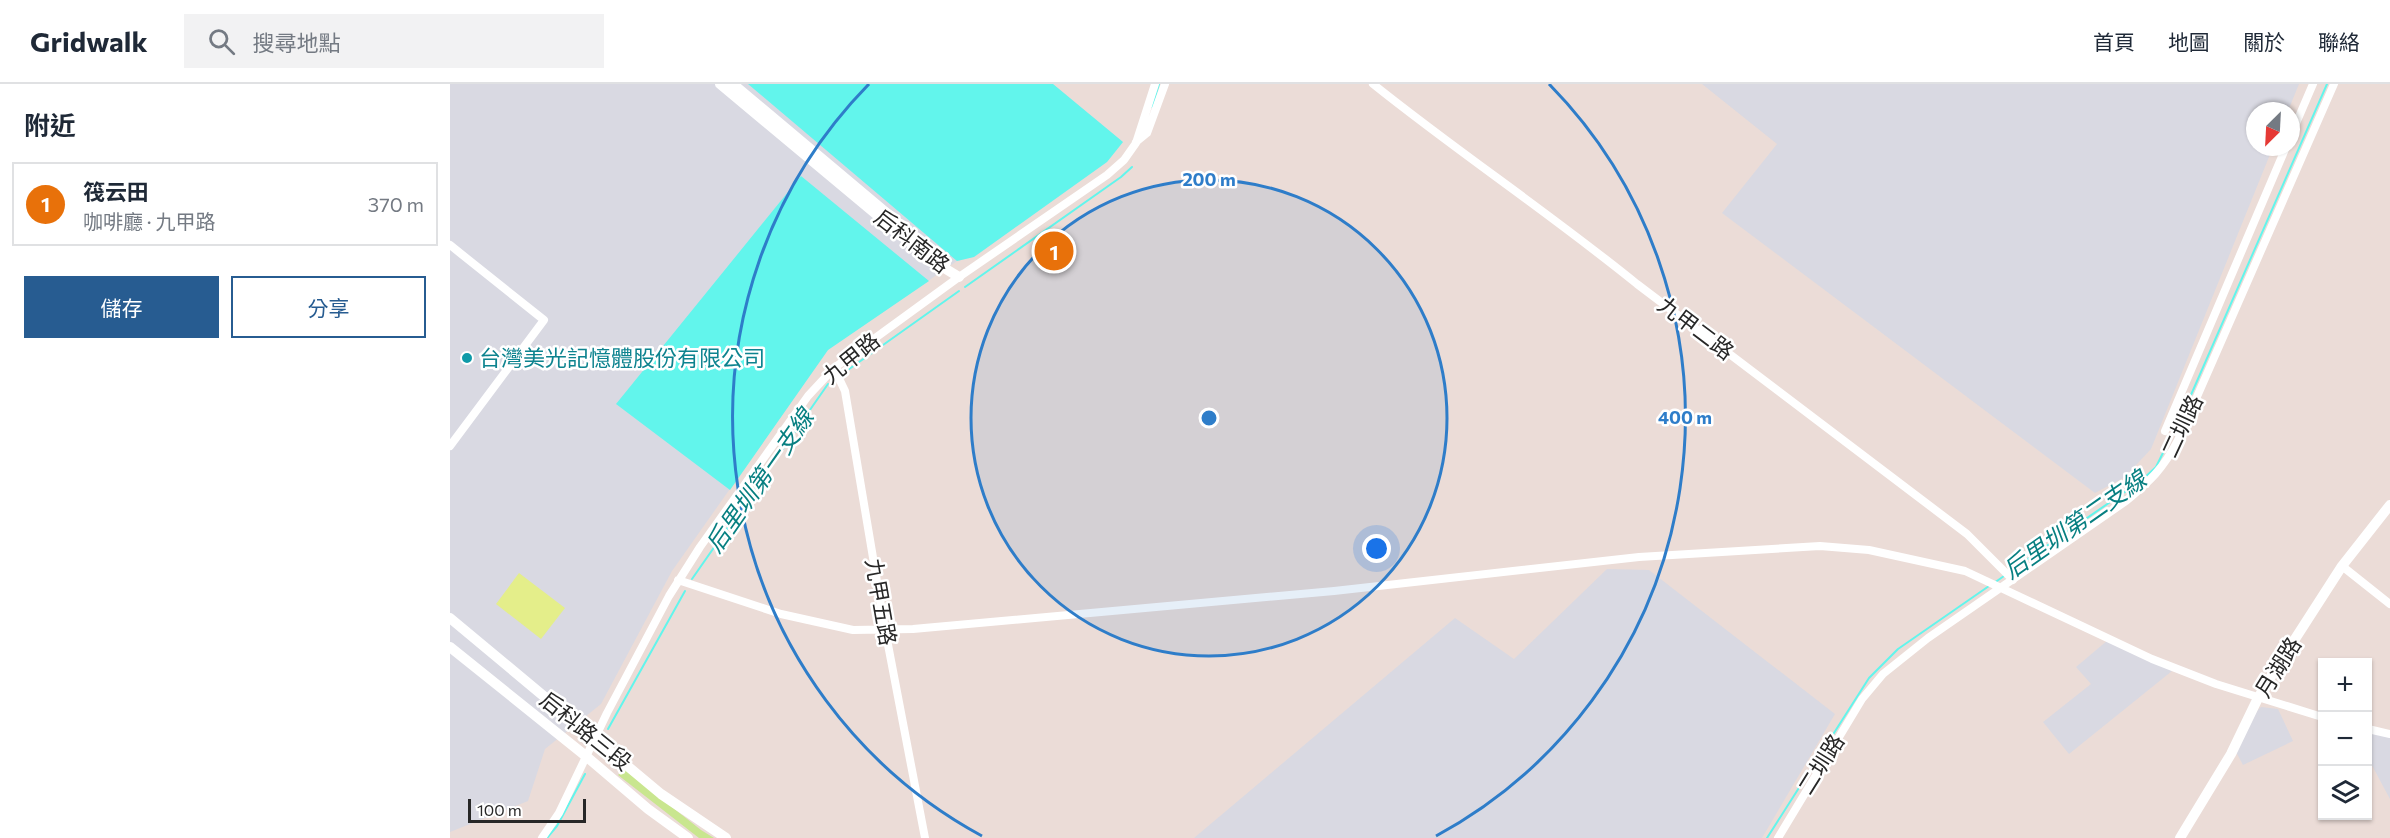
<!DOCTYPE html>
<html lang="zh-TW">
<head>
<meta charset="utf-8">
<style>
  body { margin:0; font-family:Commissioner,"Noto Sans TC",sans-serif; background:#f2f2f3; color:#1f2937 }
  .controls { position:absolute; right:18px; bottom:18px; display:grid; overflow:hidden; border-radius:0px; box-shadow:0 2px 4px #0004 }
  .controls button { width:54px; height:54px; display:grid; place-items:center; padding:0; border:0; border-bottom:2px solid #e0e1e3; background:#fff; color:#1f2937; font:30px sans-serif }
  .compass { position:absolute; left:1796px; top:18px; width:54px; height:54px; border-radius:50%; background:#fff; box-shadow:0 2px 4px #0004; rotate:204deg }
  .scale { position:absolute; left:18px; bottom:15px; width:118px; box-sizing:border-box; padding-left:6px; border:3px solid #272727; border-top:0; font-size:16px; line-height:21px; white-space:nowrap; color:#272727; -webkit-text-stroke:4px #fff; paint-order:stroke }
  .you { position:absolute; left:927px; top:465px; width:21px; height:21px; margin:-15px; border:4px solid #fff; border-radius:50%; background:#1a73e8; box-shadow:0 0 0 9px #1a73e833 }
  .badge { display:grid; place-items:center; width:39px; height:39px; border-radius:50%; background:#275c91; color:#fff; font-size:20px; font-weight:700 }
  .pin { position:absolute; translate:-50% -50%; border:3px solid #fff; box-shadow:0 2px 6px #0006 }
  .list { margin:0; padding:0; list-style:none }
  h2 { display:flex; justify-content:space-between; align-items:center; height:78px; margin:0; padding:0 24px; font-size:26px }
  h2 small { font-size:20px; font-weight:400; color:#747a83 }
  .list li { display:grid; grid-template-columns:39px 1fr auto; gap:18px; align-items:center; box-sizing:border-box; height:84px; margin:0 12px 12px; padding:0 12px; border:2px solid #e0e1e3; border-radius:0px }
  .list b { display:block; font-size:22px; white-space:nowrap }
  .list p { margin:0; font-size:20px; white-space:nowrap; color:#747a83 }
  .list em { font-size:20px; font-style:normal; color:#747a83 }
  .actions { display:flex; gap:12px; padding:18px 24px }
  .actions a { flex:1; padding:14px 0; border:2px solid #275c91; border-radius:0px; text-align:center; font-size:21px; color:#275c91 }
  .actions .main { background:#275c91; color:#fff }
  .icon { flex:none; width:33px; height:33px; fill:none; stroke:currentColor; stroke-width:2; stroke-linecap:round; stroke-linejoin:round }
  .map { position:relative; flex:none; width:1940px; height:754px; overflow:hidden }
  header { display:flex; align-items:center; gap:36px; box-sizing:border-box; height:84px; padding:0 30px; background:#fff; border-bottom:2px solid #e0e1e3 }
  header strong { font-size:28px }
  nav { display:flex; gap:33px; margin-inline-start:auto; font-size:21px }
  .search { width:420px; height:54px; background:#f2f2f3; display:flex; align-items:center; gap:15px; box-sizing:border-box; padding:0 21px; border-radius:0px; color:#747a83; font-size:22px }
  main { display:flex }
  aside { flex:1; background:#fff }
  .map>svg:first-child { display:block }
</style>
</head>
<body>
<header>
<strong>Gridwalk</strong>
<div class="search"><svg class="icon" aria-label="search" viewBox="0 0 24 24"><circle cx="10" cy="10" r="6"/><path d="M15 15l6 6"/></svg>搜尋地點</div>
<nav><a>首頁</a><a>地圖</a><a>關於</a><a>聯絡</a></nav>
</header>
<main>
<aside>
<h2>附近<small></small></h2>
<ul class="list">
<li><span class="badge" style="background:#e8710a">1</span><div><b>筏云田</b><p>咖啡廳 · 九甲路</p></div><em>370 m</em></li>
</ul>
<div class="actions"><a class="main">儲存</a><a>分享</a></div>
</aside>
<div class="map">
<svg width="1940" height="754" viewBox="0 0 1940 754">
  <rect width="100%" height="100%" fill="#ebdcd7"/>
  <path fill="#d9d9e2" d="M0 0H603L673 58 657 78 524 173 507 177 378 266 222 487 151 620 95 665 78 717 0 748Z
    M1252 0H1849L1838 27H1805V63H1823L1701 365 1675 393 1645 409 1272 129 1327 60Z
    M1157 485 1199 486 1385 630 1312 754H744L1005 534 1064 575Z
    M1658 556 1722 587 1619 670 1593 638 1641 600 1626 583Z
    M1811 623 1828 625 1843 657 1793 681 1786 668 1807 627Z
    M1918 645 1940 650V715L1918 674Z"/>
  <path fill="#c9e68f" d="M174 685 251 746 264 754H249L168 691Z"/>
  <path fill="#e4ee8a" d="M69 489 115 524 91 555 46 520Z"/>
  <path fill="#62f5ec" d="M298 0H603L673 58 657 78 524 173 507 177Z
    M351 92 479 197 378 266 280 406 166 320Z"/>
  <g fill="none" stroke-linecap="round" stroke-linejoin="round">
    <path stroke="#62f5ec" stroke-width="2" d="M702 23 709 0
      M515 203 671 93 682 83
      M395 288 509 207
      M1559 488 1692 396 1706 383 1737 320 1877 0
      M242 495 378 300
      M1544 499 1554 492
      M158 645 235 507
      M97 754 107 742 135 690
      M1317 754 1419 594 1448 565 1539 502"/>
    <path stroke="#fff" stroke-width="8" d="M923 0C1009 69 1101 130 1187 200L1517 450 1563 496
      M1841 51 1863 0
      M686 58 697 49 715 0
      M0 161 94 236 0 362
      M384 284 395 307 435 545 475 754
      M1715 347 1836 63
      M1892 482 1940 520
      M228 496 331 530 403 546 463 545 884 507 1189 473 1370 462 1419 466 1515 487 1702 575 1766 600 1872 633
      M1918 645 1940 650
      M92 754 109 729 157 629 219 512 250 463 358 312 384 284 509 193 657 91 674 76 686 59 705 0
      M1328 754 1412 615 1433 590 1478 554 1676 417C1701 396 1713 385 1728 356L1884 0"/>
    <path stroke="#fff" stroke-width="10" d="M270 0 481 176 509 193
      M283 0 496 179
      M0 534 211 710 276 754
      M0 563 137 673 198 725 238 754
      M1730 754 1781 670 1808 614 1825 586 1892 482 1940 421"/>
  </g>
  <circle cx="759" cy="334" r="238" fill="#2e7dc9" fill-opacity=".12"/>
  <g fill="none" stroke="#2e7dc9" stroke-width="3">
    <circle cx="759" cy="334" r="238"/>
    <path d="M532 752A476 476 0 0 1 419 0M1099 0A476 476 0 0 1 986 752"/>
  </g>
  <circle fill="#0f9aa8" stroke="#fff" stroke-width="2" cx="17" cy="274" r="6"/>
  <g text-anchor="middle" stroke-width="5" stroke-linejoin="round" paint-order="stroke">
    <g font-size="22" fill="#272727" stroke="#fff">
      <text transform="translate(462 157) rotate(38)" y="8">后科南路</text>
      <text transform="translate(1246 244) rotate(37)" y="8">九甲二路</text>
      <text transform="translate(401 274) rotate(-39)" y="8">九甲路</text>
      <text transform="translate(1732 342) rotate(-65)" y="8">二圳路</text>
      <text transform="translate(431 518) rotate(80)" y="8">九甲五路</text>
      <text transform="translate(1828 583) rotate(-58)" y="8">月湖路</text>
      <text transform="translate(136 647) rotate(39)" y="8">后科路三段</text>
      <text transform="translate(1371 680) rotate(-58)" y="8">二圳路</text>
    </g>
    <g font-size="22" fill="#0d838f" stroke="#fff" text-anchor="start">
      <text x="29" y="282">台灣美光記憶體股份有限公司</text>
    </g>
    <g font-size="24" font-style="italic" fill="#077f81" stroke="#fff">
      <text transform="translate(310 397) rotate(-55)" y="8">后里圳第一支線</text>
      <text transform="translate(1625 441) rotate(-35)" y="8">后里圳第二支線</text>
    </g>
  </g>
  <circle cx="759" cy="334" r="9" fill="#2e7dc9" stroke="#fff" stroke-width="3"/>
  <g font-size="18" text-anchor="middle" font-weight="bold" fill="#2e7dc9" stroke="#fff" stroke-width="5" stroke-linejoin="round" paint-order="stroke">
    <text x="759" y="102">200 m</text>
    <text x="1235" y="340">400 m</text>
  </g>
</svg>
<div class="controls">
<button>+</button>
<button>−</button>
<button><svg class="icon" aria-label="layers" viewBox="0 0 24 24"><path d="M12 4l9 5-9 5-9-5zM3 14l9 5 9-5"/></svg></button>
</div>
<svg class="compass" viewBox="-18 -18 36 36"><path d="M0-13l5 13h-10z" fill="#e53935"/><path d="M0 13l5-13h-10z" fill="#747a83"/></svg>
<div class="scale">100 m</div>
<div class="you"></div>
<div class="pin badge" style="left:604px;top:167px;background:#e8710a">1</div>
</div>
</main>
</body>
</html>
